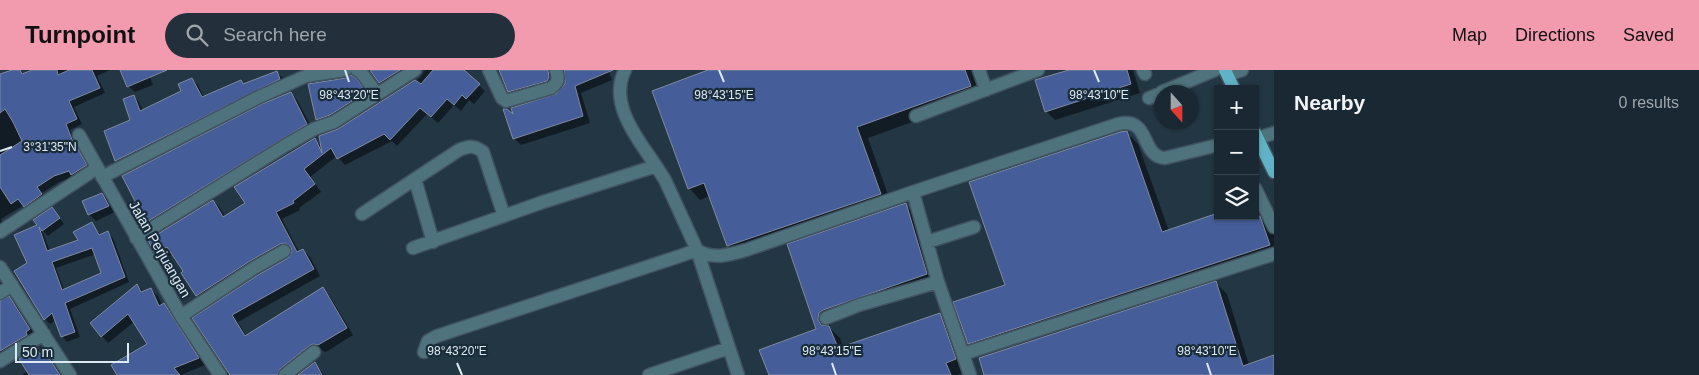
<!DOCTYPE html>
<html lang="en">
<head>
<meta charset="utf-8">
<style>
  body { margin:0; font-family:Helvetica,sans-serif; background:#23303b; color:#f1f3f6 }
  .controls { position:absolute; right:15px; top:15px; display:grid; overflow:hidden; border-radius:0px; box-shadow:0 1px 4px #0004 }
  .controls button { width:45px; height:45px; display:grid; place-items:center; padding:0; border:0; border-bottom:1px solid #38444e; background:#1a2833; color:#f1f3f6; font:25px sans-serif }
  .compass { position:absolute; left:1154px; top:15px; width:45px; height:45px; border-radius:50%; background:#1a2833; box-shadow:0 1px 4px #0004; rotate:159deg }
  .scale { position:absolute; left:15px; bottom:12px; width:114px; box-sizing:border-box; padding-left:5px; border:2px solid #deeaf3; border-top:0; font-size:14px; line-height:18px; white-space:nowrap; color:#deeaf3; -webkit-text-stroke:4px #192c3a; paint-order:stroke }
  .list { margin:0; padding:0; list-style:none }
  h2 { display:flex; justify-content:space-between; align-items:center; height:65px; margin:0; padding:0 20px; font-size:21px }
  h2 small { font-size:16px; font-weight:400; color:#9fa6ac }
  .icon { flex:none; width:28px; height:28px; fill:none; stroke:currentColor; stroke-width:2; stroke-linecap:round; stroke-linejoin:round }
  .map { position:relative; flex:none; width:1274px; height:305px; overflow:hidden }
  header { display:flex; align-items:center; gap:30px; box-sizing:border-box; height:70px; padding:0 25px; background:#f29aae; color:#111 }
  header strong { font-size:24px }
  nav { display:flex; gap:28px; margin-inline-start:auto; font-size:18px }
  .search { width:350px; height:45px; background:#23303b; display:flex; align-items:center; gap:12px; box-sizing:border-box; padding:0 18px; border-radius:28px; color:#9fa6ac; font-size:19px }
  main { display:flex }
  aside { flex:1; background:#1a2833 }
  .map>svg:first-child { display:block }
</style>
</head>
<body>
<header>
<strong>Turnpoint</strong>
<div class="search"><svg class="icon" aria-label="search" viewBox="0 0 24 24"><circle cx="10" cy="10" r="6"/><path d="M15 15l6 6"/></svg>Search here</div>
<nav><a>Map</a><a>Directions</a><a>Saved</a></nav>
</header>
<main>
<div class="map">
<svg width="1274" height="305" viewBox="0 0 1274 305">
  <rect width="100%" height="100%" fill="#233644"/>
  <path fill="#0007" fill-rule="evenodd" d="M16 0H20L24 4 36 0H110L97 6 105 23 74 37 82 54 70 60 79 82 91 101 59 112 42 123 47 130 30 141 24 135 1 149 3 155 0 156V6Z
    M123 0H147L153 15 135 22 128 16Z
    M368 0H419L387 19 373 2Z
    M425 0H462L485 21 474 34 469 30 461 41 454 35 438 53 427 44 397 76 392 71 345 95 337 86 310 107 321 122 299 138 300 140 282 149 299 182 303 180 310 187 320 206 238 252 247 267 322 218 329 225 353 265 326 282 321 280 316 282 287 305H231L194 249 289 189 293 182V179L287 180 204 232 197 225 183 203 185 202 173 184 163 190 156 183 149 171 213 131 220 138 225 147 246 134 314 70 323 78 339 60 420 8Z
    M501 0H559L556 15 516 28 509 21Z
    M565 0H608L612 10 581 23 590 53 521 75 514 68V47L559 23 567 12Z
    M712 0H971L981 27 868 68 892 136 739 187 728 175 710 126 700 130 689 118Z
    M1073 0H1133L1140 23 1055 50 1046 41Z
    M277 3 283 8 285 14 122 96 116 90 106 61 132 51 134 26 139 32 143 41 183 22 192 9 198 15 204 28 241 12 244 14Z
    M355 9 373 31 325 58 317 49Z
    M291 23 297 30 313 60 147 162 141 155Z
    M1127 63 1138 74 1169 161 1218 146H1255V136L1264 144 1274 165V189L980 285 969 273 1006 216Z
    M102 124 108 130 115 142 96 151 89 144 84 132Z
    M905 135 917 146 938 215 835 251 830 255V258L840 268 843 277 940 245 951 256 966 301 957 305H770L817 260 788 175Z
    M52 139 64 154 48 166 42 160 50 182 80 171 92 153 101 166 108 163 113 168 129 212 70 239 80 267 67 272 62 266 56 250 50 254 45 249 28 194 39 155ZM96 184 103 203 64 220 56 198Z
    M1216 213 1227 224 1249 295 1274 287V305H985Z
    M137 215 144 222 151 219 158 226 162 235 164 234 170 241 205 295 181 305H119L149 274 134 252 108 273 102 266Z
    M9 228 17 236 37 267 0 294V232Z
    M36 280 41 285 44 283 61 305H22L28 301Z
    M315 293 324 305H299Z"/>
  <path fill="#455d98" stroke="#808aa0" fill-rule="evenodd" d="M12 0H20L22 4 32 0H57L58 5 69 0H92L100 18 69 31 77 49 66 54 76 80 78 79 87 95 71 105 69 101 54 106 37 117 42 124 24 137 18 129 11 134 0 117V85L22 71 13 52 5 39 0 43V4Z
    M120 0H167L127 17Z
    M370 0H400L379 13Z
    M433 0H464L480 14 466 29 462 25 454 35 447 29 431 47 420 38 390 70 384 64 337 89 331 78 304 99 315 114 293 131 294 133 276 142 297 182 303 179 314 199 232 245 245 266 323 217 347 258 318 275 313 274 309 276 280 299 277 305H230L192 248 258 205 288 188 292 182 291 177 285 173 280 174 250 191 196 226 181 203 183 201 167 177 155 184 148 170 213 130 223 147 245 133 234 117 315 68 322 83 319 66 338 59 415 10 421 14Z
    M499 0H548L549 8 547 11 508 22Z
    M564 0H613L575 16 583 46 513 69 503 39H507L513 44 511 38 556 24 565 14Z
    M708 0H965L971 16 857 57 881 124 727 176 704 113 688 119 652 21Z
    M1069 0H1127L1131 14 1045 42 1035 10Z
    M277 1 280 9 115 91 104 61 130 50 123 29 134 25 140 41 181 21 178 14 192 8 202 27 241 10 243 14Z
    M351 5 356 8 366 22 330 45 316 50 308 14 346 8Z
    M291 22 307 54 140 156 130 136 136 133 122 106 262 34Z
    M1127 61 1162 162 1218 143V146H1260L1270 175 968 274 953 232 1005 215 969 112 1120 62Z
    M102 123 109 136 88 145 82 131Z
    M906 133 927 204 823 240 819 243 818 250 821 255 829 256 838 278 940 243 956 289 946 293 951 305H769L759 280 816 259 787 174Z
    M52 137 60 148 42 161 39 157 47 181 78 170 73 162 92 152 99 165 108 161 125 207 65 233 75 262 61 267 52 243 44 250 14 201 27 193 14 165 37 155 33 150ZM92 178 101 203 62 220 52 192Z
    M1216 211 1243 296 1274 285V305H984L979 288Z
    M137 214 141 222 151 218 159 236 164 233 199 288 174 298 180 305H117L111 295 147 274 128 244 101 267 90 253Z
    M9 226 30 259 26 262 27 265 0 281V231Z
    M36 278 40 284 44 281 60 305H29L19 289Z
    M315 292 322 305H298Z"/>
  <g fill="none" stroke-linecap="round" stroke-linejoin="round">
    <defs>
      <path id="minor" d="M357 0 361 2 377 24
        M489 0 502 28 506 31 551 18C558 13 559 9 556 0
        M625 0C608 34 638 69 656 96
        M979 0 986 20
        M1143 0 1145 4
        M1228 5 1242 0
        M1162 22 1215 0
        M1149 28 1162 23
        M916 46 1038 0
        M79 65 181 246 220 305
        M1258 68 1274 63
        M102 107 259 27 306 6 345 0
        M415 109 433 172
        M1255 118 1274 157
        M913 122 938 212 970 305
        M362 144 459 80C469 76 474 75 483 82L504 146
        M0 162 97 98
        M136 168 286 75 314 59 334 52 415 0
        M927 172 974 157
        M413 178 543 132 656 96 665 110 697 180 738 305
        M0 197 70 305
        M0 223 12 215
        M181 246 254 198 284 181
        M826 248 859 235 938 212
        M424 282 428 271 437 266 680 186 697 180C713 190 729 185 746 180L913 122 1118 54C1151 46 1140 87 1165 88L1218 75
        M963 284 1274 184
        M0 291 44 264
        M285 305 314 282
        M649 305 729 278"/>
      <path id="major" d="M1225 0 1234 19
        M1255 63 1274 102"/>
    </defs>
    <use href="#minor" stroke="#415360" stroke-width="15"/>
    <use href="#major" stroke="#415360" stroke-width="15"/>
    <use href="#minor" stroke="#4e737d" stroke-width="12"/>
    <use href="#major" stroke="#61b2c6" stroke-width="12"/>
  </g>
  <path fill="none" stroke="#deeaf3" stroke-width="2" d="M345 0 349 12M719 0 724 12M1094 0 1099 12M0 81 12 77M457 293 462 305M832 293 836 305M1207 293 1211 305"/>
  <g text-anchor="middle" stroke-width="4.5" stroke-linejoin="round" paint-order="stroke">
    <g font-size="14" fill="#deeaf3" stroke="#192c3a">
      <text transform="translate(160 179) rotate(60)" y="5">Jalan Perjuangan</text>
    </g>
  </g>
  <g font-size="12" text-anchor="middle" fill="#deeaf3" stroke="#192c3a" stroke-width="4.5" stroke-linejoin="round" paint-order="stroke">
    <text x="1099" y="29">98°43'10"E</text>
    <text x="349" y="29">98°43'20"E</text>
    <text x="724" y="29">98°43'15"E</text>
    <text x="50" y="81">3°31'35"N</text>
    <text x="457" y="285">98°43'20"E</text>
    <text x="832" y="285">98°43'15"E</text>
    <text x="1207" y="285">98°43'10"E</text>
  </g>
</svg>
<div class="controls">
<button>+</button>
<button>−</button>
<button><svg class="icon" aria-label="layers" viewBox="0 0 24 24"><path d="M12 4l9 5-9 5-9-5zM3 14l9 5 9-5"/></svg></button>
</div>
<svg class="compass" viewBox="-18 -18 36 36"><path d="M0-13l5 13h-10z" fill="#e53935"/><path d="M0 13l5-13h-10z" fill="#9fa6ac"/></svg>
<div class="scale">50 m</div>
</div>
<aside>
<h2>Nearby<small>0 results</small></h2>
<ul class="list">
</ul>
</aside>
</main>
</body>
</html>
